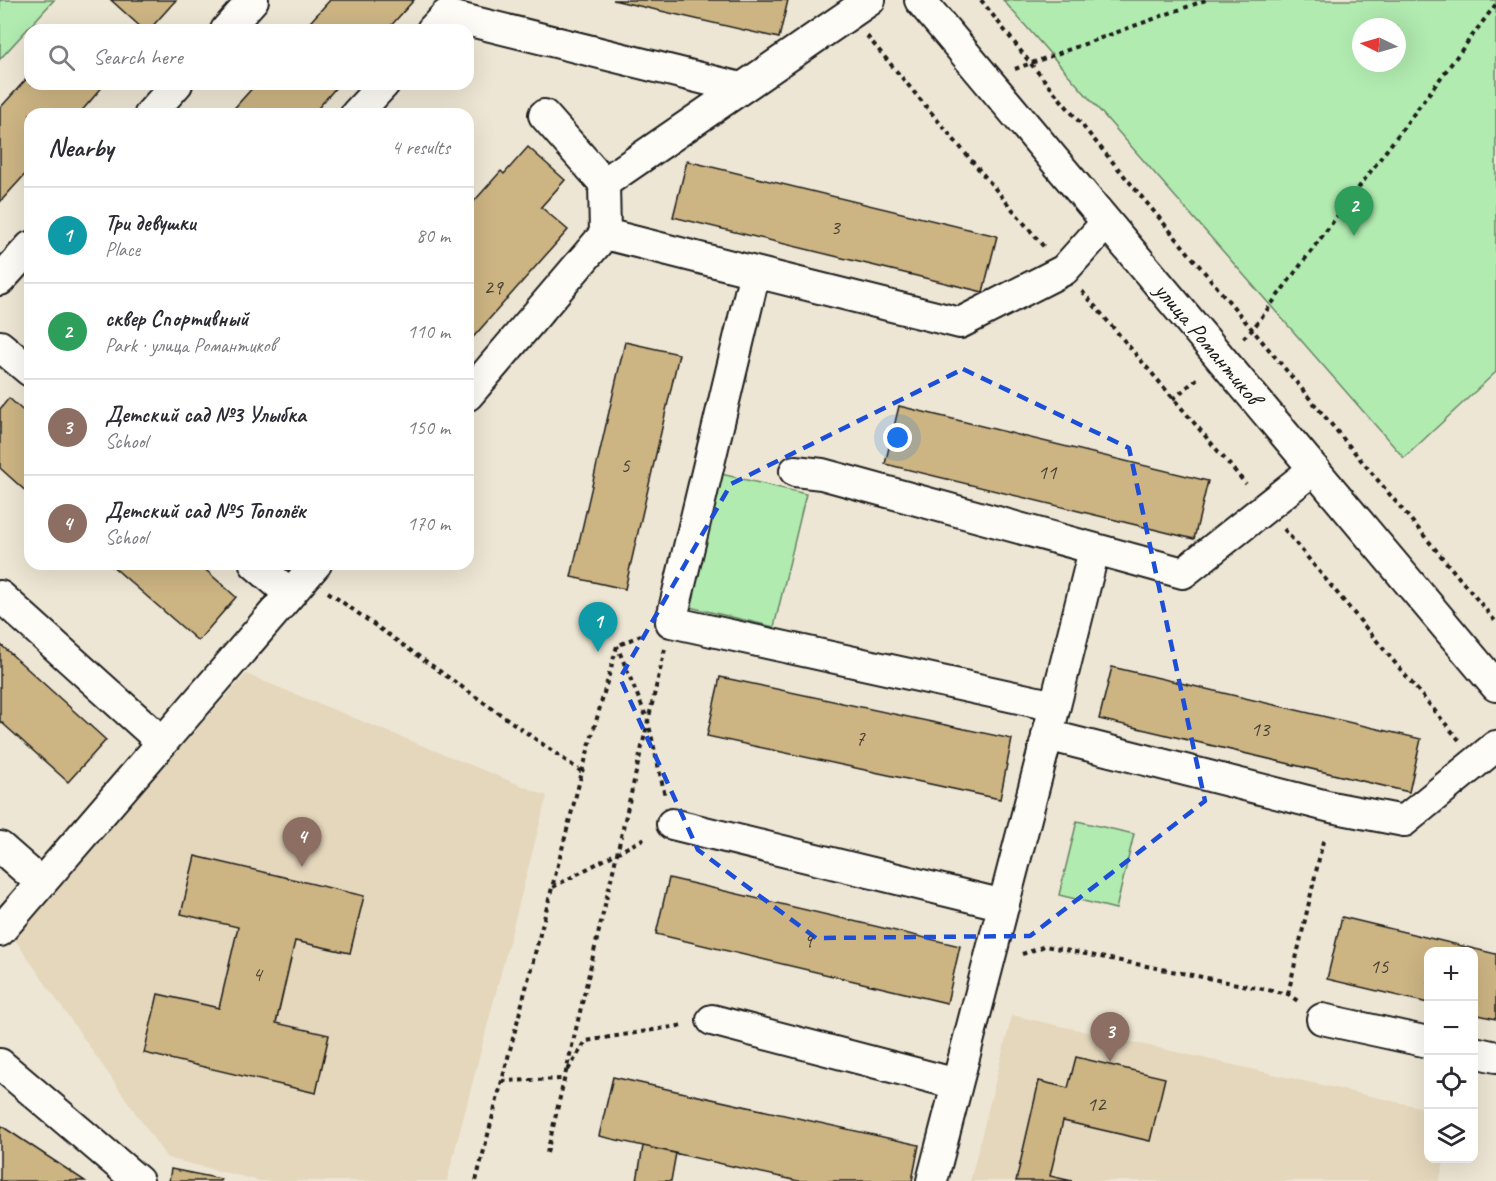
<!DOCTYPE html>
<html lang="en">
<head>
<meta charset="utf-8">
<style>
  body { margin:0; font-family:Caveat,sans-serif; background:#f2f2f3; color:#2b2b33 }
  .controls { position:absolute; right:18px; bottom:18px; display:grid; overflow:hidden; border-radius:12px; box-shadow:0 6px 24px #0002 }
  .controls button { width:54px; height:54px; display:grid; place-items:center; padding:0; border:0; border-bottom:2px solid #e1e1e2; background:#fff; color:#2b2b33; font:30px sans-serif }
  .compass { position:absolute; left:1352px; top:18px; width:54px; height:54px; border-radius:50%; background:#fff; box-shadow:0 6px 24px #0002; rotate:275deg }
  .you { position:absolute; left:898px; top:438px; width:21px; height:21px; margin:-15px; border:4px solid #fff; border-radius:50%; background:#1a73e8; box-shadow:0 0 0 9px #1a73e833 }
  .badge { display:grid; place-items:center; width:39px; height:39px; border-radius:50%; background:#1f6fb2; color:#fff; font-size:20px; font-weight:700 }
  .pin { position:absolute; translate:-50% -50px; filter:drop-shadow(0 2px 3px #0008) }
  .pin::after { content:''; position:absolute; top:32px; width:21px; height:18px; background:inherit; clip-path:polygon(0 0,100% 0,50% 100%) }
  .list { margin:0; padding:0; list-style:none }
  h2 { display:flex; justify-content:space-between; align-items:center; height:78px; margin:0; padding:0 24px; font-size:26px }
  h2 small { font-size:20px; font-weight:400; color:#7c7c81 }
  .list li { display:grid; grid-template-columns:39px 1fr auto; gap:18px; align-items:center; box-sizing:border-box; height:96px; padding:0 24px; border-top:2px solid #e1e1e2 }
  .list b { display:block; font-size:22px; white-space:nowrap }
  .list p { margin:0; font-size:20px; white-space:nowrap; color:#7c7c81 }
  .list em { font-size:20px; font-style:normal; color:#7c7c81 }
  .icon { flex:none; width:33px; height:33px; fill:none; stroke:currentColor; stroke-width:2; stroke-linecap:round; stroke-linejoin:round }
  .map { position:relative; flex:none; width:1496px; height:1181px; overflow:hidden }
  .search { position:absolute; background:#fff; box-shadow:0 6px 24px #0002; left:24px; top:24px; width:450px; height:66px; display:flex; align-items:center; gap:15px; box-sizing:border-box; padding:0 21px; border-radius:18px; color:#7c7c81; font-size:22px }
  .panel { position:absolute; background:#fff; box-shadow:0 6px 24px #0002; left:24px; top:108px; width:450px; height:462px; border-radius:18px }
  .map>svg:first-child { display:block }
</style>
</head>
<body>
<div class="map">
<svg width="1496" height="1181" viewBox="0 0 1496 1181">
  <rect width="100%" height="100%" fill="#eee6d4"/>
  <filter id="ink" filterUnits="userSpaceOnUse"><feTurbulence type="fractalNoise" baseFrequency=".0167" numOctaves="2"/><feDisplacementMap in="SourceGraphic" scale="12" xChannelSelector="R" yChannelSelector="G"/><feConvolveMatrix kernelMatrix="1 2 1 2 8 2 1 2 1" color-interpolation-filters="sRGB"/></filter>
  <g filter="url(#ink)">
    <path fill="#e4d7bc" d="M246 674 547 796 447 1181H260L167 1158 13 937Z
      M1012 1015 1428 1109V1158L1445 1159 1439 1181H970Z"/>
    <path fill="#b1ebb0" stroke="#668466" stroke-width="1.5" fill-rule="evenodd" d="M0 0H54L0 59Z
      M1003 0H1496V372L1404 458ZM1361 27H1397V63H1361Z
      M717 473 806 494 774 627 685 606Z
      M1077 821 1134 834 1116 909 1059 895Z"/>
    <path fill="#ccb483" stroke="#1c1c1c" stroke-width="1.5" d="M111 0H176L149 30H144Z
      M330 0H414L387 30H303Z
      M613 0H788L779 38Z
      M30 75V84H105L79 114H30V169L0 202V108Z
      M256 84H339L313 114H229Z
      M528 147 565 180 541 207 568 230 468 343V208L501 171 504 174Z
      M687 161 997 236 983 292 673 217Z
      M625 342 679 354 625 589 571 577Z
      M9 398 30 417V495L0 468V409Z
      M899 406 1208 481 1194 539 885 464Z
      M110 564H199L236 597 198 641Z
      M0 644 106 740 68 782 0 721Z
      M1112 667 1421 739 1409 792 1099 719Z
      M720 677 1012 739 1000 799 707 736Z
      M195 856 364 896 350 953 295 941 276 1023 329 1035 316 1093 144 1053 158 994 219 1008 238 927 181 914Z
      M669 878 960 946 947 1003 656 934Z
      M1342 917 1496 954V1019L1474 1014V952H1428V1003L1327 979Z
      M1076 1057 1165 1078 1150 1141 1063 1121 1050 1176 1072 1181H1016L1039 1081 1068 1088Z
      M613 1077 919 1145 912 1181H798L599 1136Z
      M0 1125 85 1181H0Z
      M643 1146 676 1153 671 1181H637Z
      M171 1169 221 1179 220 1181H169Z"/>
    <g fill="none" stroke-linecap="round" stroke-linejoin="round">
      <defs>
        <path id="minor" d="M870 0 604 183 605 234 755 272 671 622 1055 706 932 1181
          M920 0 1496 686
          M226 30 253 0
          M432 30 446 15 741 88
          M150 114 177 84
          M356 114 384 84
          M544 115 604 183
          M755 272 960 323 1064 270 1106 223
          M0 280 30 247
          M0 346 30 371
          M468 395 605 234
          M795 471 822 474 1183 573 1314 469
          M255 564 290 594
          M0 596 162 742
          M1055 706 1094 550
          M1047 735 1331 807 1404 821 1496 746
          M672 824 1004 905
          M0 847 41 883
          M0 931 316 564
          M1322 1019 1428 1042
          M712 1020 957 1084
          M1474 1052 1496 1057
          M0 1064 138 1181"/>
      </defs>
      <use href="#minor" stroke="#1c1c1c" stroke-width="34"/>
      <path stroke="#1c1c1c" stroke-width="4" stroke-dasharray="4.5 4.5" stroke-linecap="butt" d="M981 0 1031 64 1496 622
        M867 36 1044 247
        M1015 69 1206 0
        M1082 291 1246 484
        M1243 338 1252 330 1496 4
        M1173 399 1199 377
        M1284 529 1459 740
        M328 592 582 772 476 1181
        M665 649 648 721 665 796
        M582 772 617 646 645 633
        M553 887 647 837
        M1022 954 1045 946 1288 994 1299 1002
        M1288 994 1324 837
        M568 1070 586 1041 684 1025
        M502 1081 563 1079
        M547 1153 648 721 617 646"/>
      <use href="#minor" stroke="#fdfcf7" stroke-width="30"/>
    </g>
  </g>
  <path fill="none" stroke="#1d4ed8" stroke-width="4.5" stroke-dasharray="12 8" stroke-linejoin="round" d="M963 369 1129 448 1205 801 1030 936 816 938 698 850 620 678 731 484Z"/>
  <g text-anchor="middle" stroke-width="5" stroke-linejoin="round" paint-order="stroke">
    <g font-size="21" fill="#484236">
      <text x="835" y="234">3</text>
      <text x="493" y="294">29</text>
      <text x="625" y="472">5</text>
      <text x="1047" y="479">11</text>
      <text x="1260" y="736">13</text>
      <text x="860" y="745">7</text>
      <text x="808" y="947">9</text>
      <text x="1379" y="973">15</text>
      <text x="257" y="981">4</text>
      <text x="1096" y="1111">12</text>
    </g>
    <g font-size="24" fill="#1c1c1c" stroke="#fdfcf7">
      <text transform="translate(1208 343) rotate(50)" y="8">улица Романтиков</text>
    </g>
  </g>
</svg>
<div class="controls">
<button>+</button>
<button>−</button>
<button><svg class="icon" aria-label="locate" viewBox="0 0 24 24"><circle cx="12" cy="12" r="6"/><path d="M12 2v4M12 18v4M2 12h4M18 12h4"/></svg></button>
<button><svg class="icon" aria-label="layers" viewBox="0 0 24 24"><path d="M12 4l9 5-9 5-9-5zM3 14l9 5 9-5"/></svg></button>
</div>
<svg class="compass" viewBox="-18 -18 36 36"><path d="M0-13l5 13h-10z" fill="#e53935"/><path d="M0 13l5-13h-10z" fill="#7c7c81"/></svg>
<div class="you"></div>
<div class="pin badge" style="left:598px;top:652px;background:#0f9aa8">1</div>
<div class="pin badge" style="left:1354px;top:236px;background:#2e9e5b">2</div>
<div class="pin badge" style="left:1110px;top:1062px;background:#8d6e63">3</div>
<div class="pin badge" style="left:302px;top:867px;background:#8d6e63">4</div>
<div class="search"><svg class="icon" aria-label="search" viewBox="0 0 24 24"><circle cx="10" cy="10" r="6"/><path d="M15 15l6 6"/></svg>Search here</div>
<section class="panel">
<h2>Nearby<small>4 results</small></h2>
<ul class="list">
<li><span class="badge" style="background:#0f9aa8">1</span><div><b>Три девушки</b><p>Place</p></div><em>80 m</em></li>
<li><span class="badge" style="background:#2e9e5b">2</span><div><b>сквер Спортивный</b><p>Park · улица Романтиков</p></div><em>110 m</em></li>
<li><span class="badge" style="background:#8d6e63">3</span><div><b>Детский сад №3 Улыбка</b><p>School</p></div><em>150 m</em></li>
<li><span class="badge" style="background:#8d6e63">4</span><div><b>Детский сад №5 Тополёк</b><p>School</p></div><em>170 m</em></li>
</ul>
</section>
</div>
</body>
</html>
